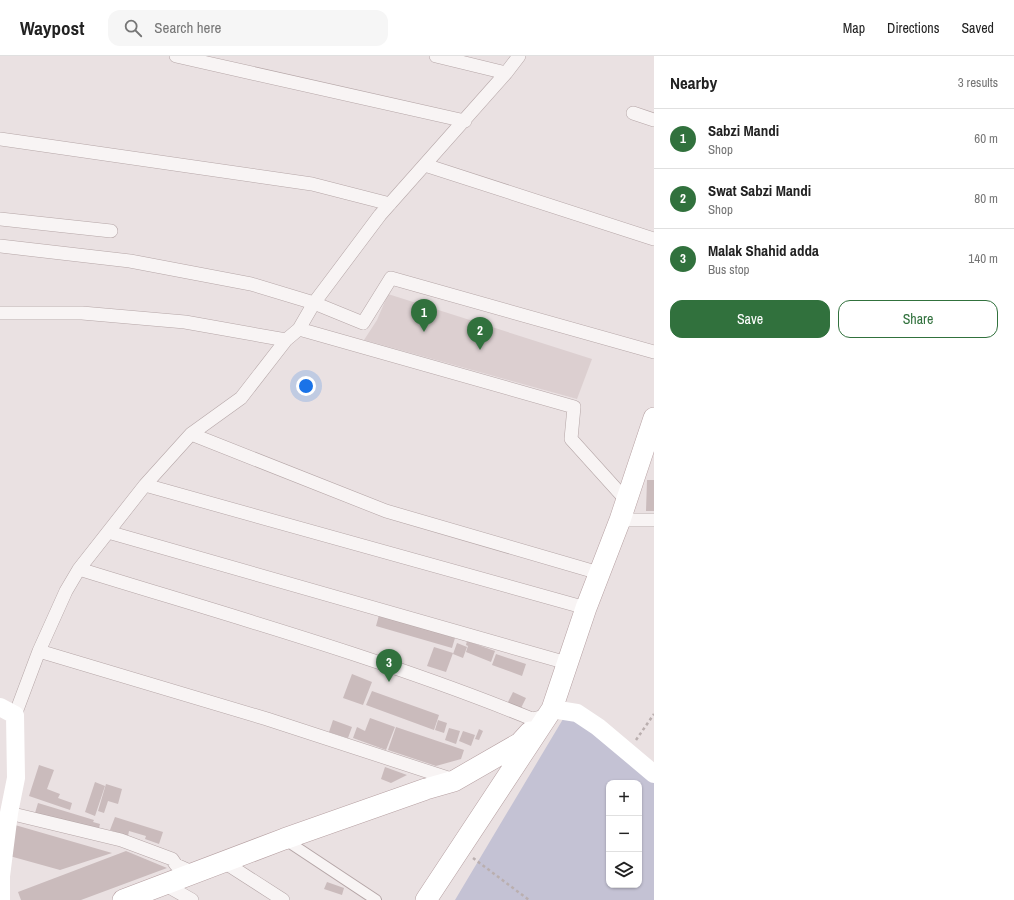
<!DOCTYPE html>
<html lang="en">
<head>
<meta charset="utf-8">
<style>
  body { margin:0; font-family:"Archivo Narrow",sans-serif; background:#f6f6f6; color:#222 }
  .controls { position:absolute; right:12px; bottom:12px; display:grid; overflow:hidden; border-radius:8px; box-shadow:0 1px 3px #0004 }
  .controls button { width:36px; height:36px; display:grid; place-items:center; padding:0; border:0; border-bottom:1px solid #e0e0e0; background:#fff; color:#222; font:20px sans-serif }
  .you { position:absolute; left:306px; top:330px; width:14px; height:14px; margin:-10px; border:3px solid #fff; border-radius:50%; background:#1a73e8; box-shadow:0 0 0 6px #1a73e833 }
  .badge { display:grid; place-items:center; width:26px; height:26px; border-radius:50%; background:#31713d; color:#fff; font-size:13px; font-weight:700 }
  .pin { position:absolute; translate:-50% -33px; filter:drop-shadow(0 1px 2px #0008) }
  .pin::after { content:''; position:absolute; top:21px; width:14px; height:12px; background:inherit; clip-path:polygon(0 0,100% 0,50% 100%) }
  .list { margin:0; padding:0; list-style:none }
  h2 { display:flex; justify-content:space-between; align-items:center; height:52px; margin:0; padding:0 16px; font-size:17px }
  h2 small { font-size:13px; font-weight:400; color:#767676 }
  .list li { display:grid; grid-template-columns:26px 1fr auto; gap:12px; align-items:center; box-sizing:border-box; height:60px; padding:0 16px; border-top:1px solid #e0e0e0 }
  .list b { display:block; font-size:15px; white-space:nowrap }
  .list p { margin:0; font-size:13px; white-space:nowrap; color:#767676 }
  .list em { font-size:13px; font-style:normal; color:#767676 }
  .actions { display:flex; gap:8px; padding:12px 16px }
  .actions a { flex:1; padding:9px 0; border:1px solid #31713d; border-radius:12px; text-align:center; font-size:14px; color:#31713d }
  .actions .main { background:#31713d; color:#fff }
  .icon { flex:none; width:22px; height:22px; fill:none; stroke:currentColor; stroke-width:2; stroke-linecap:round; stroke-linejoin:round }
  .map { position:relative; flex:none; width:654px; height:844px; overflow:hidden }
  header { display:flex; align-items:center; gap:24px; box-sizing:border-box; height:56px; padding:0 20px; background:#fff; border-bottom:1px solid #e0e0e0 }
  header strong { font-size:19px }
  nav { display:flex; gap:22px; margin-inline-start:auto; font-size:14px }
  .search { width:280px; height:36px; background:#f6f6f6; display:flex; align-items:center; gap:10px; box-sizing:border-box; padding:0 14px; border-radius:12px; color:#767676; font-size:15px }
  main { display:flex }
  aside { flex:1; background:#fff }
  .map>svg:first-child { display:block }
</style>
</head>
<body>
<header>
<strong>Waypost</strong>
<div class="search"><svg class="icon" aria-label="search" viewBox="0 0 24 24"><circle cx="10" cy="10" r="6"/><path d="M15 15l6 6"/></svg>Search here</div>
<nav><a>Map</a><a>Directions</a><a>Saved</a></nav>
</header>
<main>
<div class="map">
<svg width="654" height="844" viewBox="0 0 654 844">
  <rect width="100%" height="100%" fill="#eae1e2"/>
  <path fill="#dccfd0" d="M388 238 592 303 577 343 364 284 377 264Z"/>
  <path fill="#c4c2d4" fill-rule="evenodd" d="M566 658 654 722V844H455ZM609 727H639V829H609Z"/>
  <path fill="#cabbbc" d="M647 424H654V455H646Z
    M379 559 455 582 452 592 376 570Z
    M467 585 495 595 491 606 466 596 468 590 466 589Z
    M457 587 467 591 463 602 453 598Z
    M434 591 453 597 446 616 427 610Z
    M496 598 526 608 522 620 492 609Z
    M352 618 372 626 363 649 343 642Z
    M372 635 439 659 434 674 366 649Z
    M513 636 526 642 519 656 506 650Z
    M370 662 395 671 386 694 353 682 357 671 365 675Z
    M333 664 352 671 348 682 329 676Z
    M438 664 447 667 444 677 435 674Z
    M396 671 464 694 461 703 436 710 388 694Z
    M449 672 460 675 456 688 445 684Z
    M479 673 483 675 479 684 475 683Z
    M463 675 475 679 471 690 459 685Z
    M39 709 54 714 47 733 60 738 58 742 72 747 70 754 29 740Z
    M385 711 407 719 391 727 381 723Z
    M95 726 105 730 95 760 85 756Z
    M106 728 122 733 118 748 108 745 104 757 98 755Z
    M38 747 94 764 93 766 100 768 98 776 35 757Z
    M115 761 163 776 159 788 145 783 146 780 129 775 128 780 110 774Z
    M15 769 112 797 60 814 6 799Z
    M126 795 167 812 81 844H21L18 836Z
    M327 826 344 832 342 839 324 833Z"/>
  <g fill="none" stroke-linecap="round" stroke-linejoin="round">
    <defs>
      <path id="pedestrian" d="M284 783 376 844"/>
      <path id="minor" d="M176 0 465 65
        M436 0 506 17
        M633 57 654 64
        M0 83 312 128 390 148
        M425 109 654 183
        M0 163 111 175
        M0 190 130 205 251 228 314 247 363 267 391 222 654 296
        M0 257H82L185 266 286 284
        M299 273 574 351 571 383 626 444
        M191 378 386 455 599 517
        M145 429 586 552
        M620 464H654
        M108 476 567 607
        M79 513C231 560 385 603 532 663L545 660
        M39 595 267 663 454 724
        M15 659 39 595 66 535 79 513 145 429 191 378 241 342 286 284 299 273 314 247 380 159 506 17 519 0
        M9 757 121 784 172 803 176 809 194 817
        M224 806 283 844
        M164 828 192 844"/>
      <path id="primary" d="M123 844 284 783 426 733 454 725 520 687 530 676
        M426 844 552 653 586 552 620 464 654 362"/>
    </defs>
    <use href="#pedestrian" stroke="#b5a6a7" stroke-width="12"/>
    <use href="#minor" stroke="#b5a6a7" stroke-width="14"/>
    <use href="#primary" stroke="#b6a0a2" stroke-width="22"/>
    <path stroke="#baafaf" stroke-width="2.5" stroke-dasharray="3 3" stroke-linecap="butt" d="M636 684 654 658
      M473 802 529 844"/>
    <use href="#pedestrian" stroke="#f8f4f4" stroke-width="10"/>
    <use href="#minor" stroke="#f8f4f4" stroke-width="13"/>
    <path stroke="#fff" stroke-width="18" d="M0 651 15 659 16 722 9 757 1 820V844
      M552 653 577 657 598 671 654 718"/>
    <use href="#primary" stroke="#fff" stroke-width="21"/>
  </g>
</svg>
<div class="controls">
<button>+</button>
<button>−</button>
<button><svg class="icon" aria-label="layers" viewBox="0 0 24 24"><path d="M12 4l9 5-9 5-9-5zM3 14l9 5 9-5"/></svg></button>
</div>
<div class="you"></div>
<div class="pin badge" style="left:424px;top:276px">1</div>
<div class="pin badge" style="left:480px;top:294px">2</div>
<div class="pin badge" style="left:389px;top:626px">3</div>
</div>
<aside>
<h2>Nearby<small>3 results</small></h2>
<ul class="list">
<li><span class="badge">1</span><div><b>Sabzi Mandi</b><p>Shop</p></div><em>60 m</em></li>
<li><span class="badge">2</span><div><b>Swat Sabzi Mandi</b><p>Shop</p></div><em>80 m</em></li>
<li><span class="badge">3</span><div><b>Malak Shahid adda</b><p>Bus stop</p></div><em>140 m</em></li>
</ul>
<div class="actions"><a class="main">Save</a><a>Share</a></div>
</aside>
</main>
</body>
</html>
